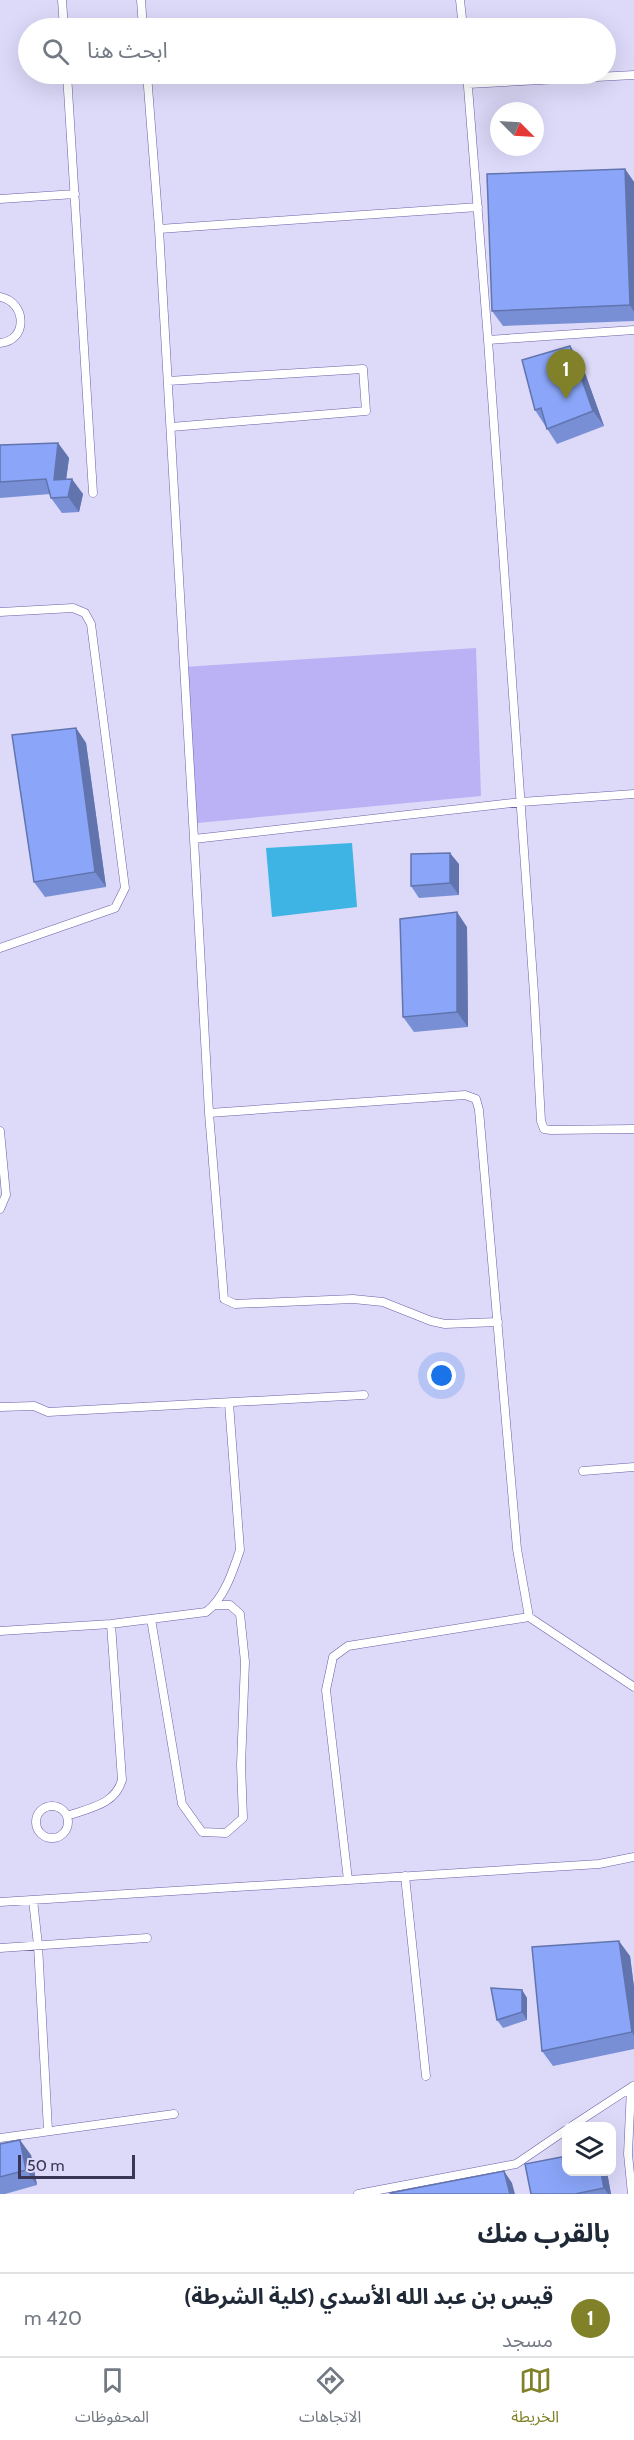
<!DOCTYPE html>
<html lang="ar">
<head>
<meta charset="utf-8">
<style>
  body { margin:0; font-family:Cabin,"Noto Sans Arabic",sans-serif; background:#f2f2f3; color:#1f2937; direction:rtl }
  .controls { position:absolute; right:18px; bottom:18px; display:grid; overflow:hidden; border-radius:12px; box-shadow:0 6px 24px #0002 }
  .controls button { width:54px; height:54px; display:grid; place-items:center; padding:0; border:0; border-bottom:2px solid #e0e1e3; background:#fff; color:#1f2937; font:30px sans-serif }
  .compass { position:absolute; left:490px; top:102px; width:54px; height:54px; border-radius:50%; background:#fff; box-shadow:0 6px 24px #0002; rotate:114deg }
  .scale { position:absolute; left:18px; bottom:15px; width:117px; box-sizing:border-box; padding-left:6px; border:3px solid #393554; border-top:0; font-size:16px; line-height:21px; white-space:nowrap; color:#393554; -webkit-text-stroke:4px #dcd9f9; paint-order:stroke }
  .you { position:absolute; left:442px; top:1376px; width:21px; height:21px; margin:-15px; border:4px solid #fff; border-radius:50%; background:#1a73e8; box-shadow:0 0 0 9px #1a73e833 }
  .badge { display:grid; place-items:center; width:39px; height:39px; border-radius:50%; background:#81812a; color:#fff; font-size:20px; font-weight:700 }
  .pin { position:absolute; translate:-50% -50px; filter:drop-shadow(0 2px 3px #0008) }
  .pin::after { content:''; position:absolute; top:32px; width:21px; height:18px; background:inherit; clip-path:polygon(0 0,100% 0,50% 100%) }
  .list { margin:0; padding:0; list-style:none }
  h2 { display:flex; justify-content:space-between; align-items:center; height:78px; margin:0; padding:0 24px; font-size:26px }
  h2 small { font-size:20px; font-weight:400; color:#747a83 }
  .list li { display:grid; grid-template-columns:39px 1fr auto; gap:18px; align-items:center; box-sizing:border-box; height:84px; padding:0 24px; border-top:2px solid #e0e1e3 }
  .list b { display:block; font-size:22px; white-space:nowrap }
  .list p { margin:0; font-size:20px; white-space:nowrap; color:#747a83 }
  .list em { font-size:20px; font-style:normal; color:#747a83 }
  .icon { flex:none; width:33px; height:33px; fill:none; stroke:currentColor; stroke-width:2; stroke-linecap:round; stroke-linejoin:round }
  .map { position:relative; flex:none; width:634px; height:2194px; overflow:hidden; direction:ltr }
  .search { position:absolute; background:#fff; box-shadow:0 6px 24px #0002; left:18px; right:18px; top:18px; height:66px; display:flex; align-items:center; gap:15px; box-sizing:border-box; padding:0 21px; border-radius:33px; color:#747a83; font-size:22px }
  .sheet { height:162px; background:#fff }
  nav { display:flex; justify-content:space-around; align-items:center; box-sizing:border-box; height:84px; border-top:2px solid #e0e1e3; background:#fff; font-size:16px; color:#747a83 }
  nav a { display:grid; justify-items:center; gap:3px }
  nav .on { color:#81812a }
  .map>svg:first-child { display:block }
</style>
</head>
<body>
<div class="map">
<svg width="634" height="2194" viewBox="0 0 634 2194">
  <rect width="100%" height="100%" fill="#dcd9f9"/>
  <path fill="#bab2f5" d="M476 648 481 796 197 823 184 667Z"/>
  <path fill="#3db4e4" d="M352 843 357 907 272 917 266 848Z"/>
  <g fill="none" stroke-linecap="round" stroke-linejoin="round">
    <defs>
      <path id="service" d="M62 0 64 28
        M141 0 143 28
        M460 0 463 28
        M67 74 93 493
        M147 74 159 229
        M467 74 488 340 534 993 541 1121 544 1129 551 1130 634 1129
        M468 84 634 75
        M0 199 75 194
        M0 297C27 302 28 341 0 343
        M488 340 634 330
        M168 381 363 369 366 411 171 427
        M0 612 73 608 85 613 91 624 125 888 115 908 0 948
        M194 839 159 229 478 207
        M209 1113 465 1095 476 1099 479 1110 517 1549 529 1617
        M0 1131 6 1195 0 1209
        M498 1322 445 1324 431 1321 383 1302 353 1299 235 1304 224 1299 209 1113 194 839 521 802 634 794
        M0 1407 34 1406 48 1412 364 1395
        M583 1471 634 1467
        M151 1619 182 1804 202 1832 226 1833 243 1818 241 1765 245 1662 240 1614 230 1605H216
        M0 1631 111 1624 206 1612C224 1599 233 1571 240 1550L229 1403
        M36 1822a16 16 0 1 1 32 0a16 16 0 1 1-32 0Z
        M67 1816C89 1808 115 1805 122 1780L111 1624
        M405 1876 426 2076
        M348 1880 326 1690 333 1657 348 1646 529 1617 634 1687
        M33 1900 38 1945 48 2130
        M0 1902 599 1864 634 1857
        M0 1948 147 1938
        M631 2088 628 2154 632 2194
        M572 2126 633 2086
        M0 2138 174 2114
        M358 2194 516 2164 566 2130"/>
    </defs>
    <use href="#service" stroke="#6b60a6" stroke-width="9"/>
    <use href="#service" stroke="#fff" stroke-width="8"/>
  </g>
  <path fill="#788fd6" d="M625 169 634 182V321L503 326 492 311Z
    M581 362 604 426 557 444 535 410Z
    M58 443 69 458 66 479 83 494 79 512 62 513 51 498 50 494 0 498V445Z
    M76 728 86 743 106 887 45 897 34 882Z
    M459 864V895L419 898 411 886Z
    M467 927 468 1027 414 1032 403 1017Z
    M630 1956 634 1987V2049L553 2066 542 2051Z
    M522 1990 527 1998V2020L503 2028 497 2020Z
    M0 2144 31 2155 37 2185 5 2194H0Z
    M607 2172 611 2194H531Z"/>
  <path fill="#6174ae" d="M625 169 634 182V312L630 305Z
    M570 346 581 362 604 426 593 411Z
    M58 443 69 458 64 496 54 480Z
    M72 479 83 494 79 512 68 497Z
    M76 728 86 743 106 887 95 872Z
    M450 853 459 864V895L450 883Z
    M457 912 467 927 468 1027 457 1012Z
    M619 1941 630 1956 634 1987V2036L632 2032Z
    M522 1990 527 1998V2020L522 2012Z
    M20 2140 31 2155 37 2185 26 2170Z
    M504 2171 512 2183 515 2194H510Z
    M601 2172H607L611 2194H608L604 2188Z"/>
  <path fill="#8ba6f9" stroke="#6174ae" stroke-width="1.5" d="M625 169 630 305 492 311 487 174Z
    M570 346 593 411 547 429 541 408 535 410 522 360Z
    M58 443 54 480 72 479 68 497 51 498 46 479 0 482V445Z
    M76 728 95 872 34 882 12 735Z
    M450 853V883L411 886V854Z
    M457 912V1012L403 1017 400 919Z
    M619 1941 632 2032 542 2051 532 1947Z
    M491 1988 522 1990V2012L497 2020Z
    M20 2140 26 2170 0 2177V2144Z
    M567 2156V2172H601L604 2188 575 2194H531L525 2164Z
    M504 2171 510 2194H391L390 2193Z"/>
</svg>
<div class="controls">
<button><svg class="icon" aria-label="layers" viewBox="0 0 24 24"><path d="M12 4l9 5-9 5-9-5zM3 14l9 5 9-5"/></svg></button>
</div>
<svg class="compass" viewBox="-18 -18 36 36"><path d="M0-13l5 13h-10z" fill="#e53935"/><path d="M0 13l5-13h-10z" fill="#747a83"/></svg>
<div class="scale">50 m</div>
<div class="you"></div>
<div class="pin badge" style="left:566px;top:399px">1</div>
<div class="search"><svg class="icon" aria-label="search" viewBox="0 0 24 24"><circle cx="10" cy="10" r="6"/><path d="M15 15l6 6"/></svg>ابحث هنا</div>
</div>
<section class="sheet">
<h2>بالقرب منك<small></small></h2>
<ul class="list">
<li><span class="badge">1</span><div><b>قيس بن عبد الله الأسدي (كلية الشرطة)</b><p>مسجد</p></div><em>420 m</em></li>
</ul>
</section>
<nav>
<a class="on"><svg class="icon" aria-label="map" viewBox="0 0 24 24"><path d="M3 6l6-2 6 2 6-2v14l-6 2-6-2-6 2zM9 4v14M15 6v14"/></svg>الخريطة</a>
<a><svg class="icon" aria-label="directions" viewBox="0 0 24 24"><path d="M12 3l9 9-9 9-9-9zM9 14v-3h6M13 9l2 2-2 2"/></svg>الاتجاهات</a>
<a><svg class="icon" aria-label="saved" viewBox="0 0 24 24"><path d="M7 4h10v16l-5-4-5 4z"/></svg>المحفوظات</a>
</nav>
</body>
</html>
